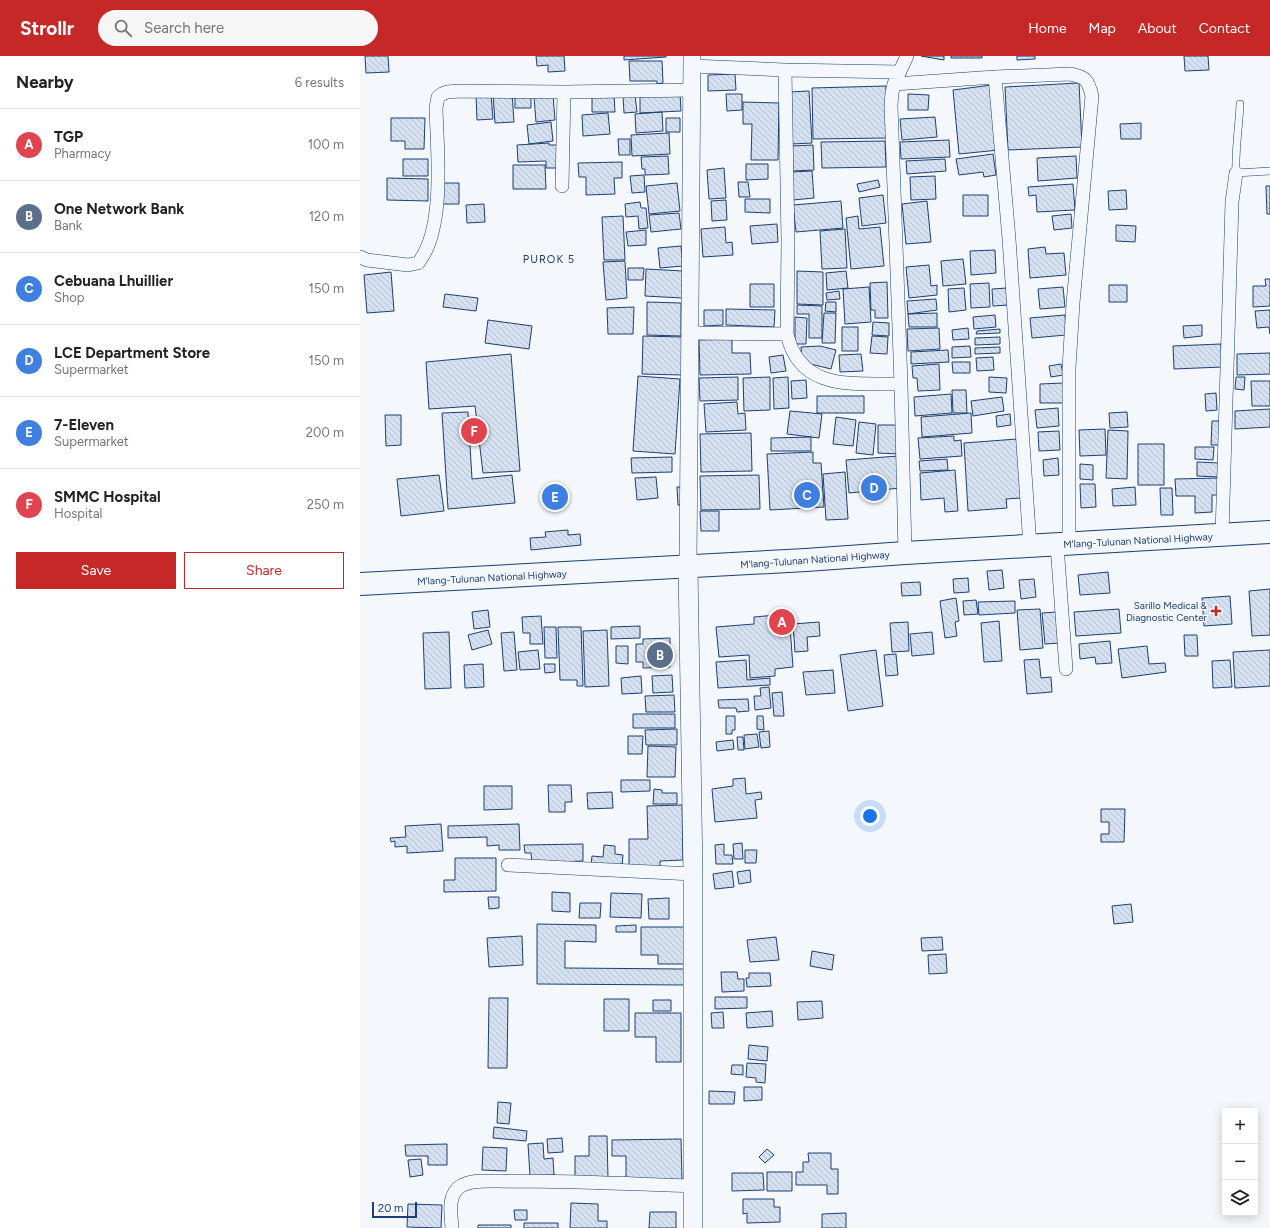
<!DOCTYPE html>
<html lang="en">
<head>
<meta charset="utf-8">
<style>
  body { margin:0; font-family:Figtree,sans-serif; background:#f6f6f6; color:#222 }
  .controls { position:absolute; right:12px; bottom:12px; display:grid; overflow:hidden; border-radius:0px; box-shadow:0 2px 10px #0003 }
  .controls button { width:36px; height:36px; display:grid; place-items:center; padding:0; border:0; border-bottom:1px solid #e0e0e0; background:#fff; color:#222; font:20px sans-serif }
  .scale { position:absolute; left:12px; bottom:10px; width:45px; box-sizing:border-box; padding-left:4px; border:2px solid #1d3f73; border-top:0; font-size:11px; line-height:14px; white-space:nowrap; color:#1d3f73; -webkit-text-stroke:3px #f4f7fb; paint-order:stroke }
  .you { position:absolute; left:510px; top:760px; width:14px; height:14px; margin:-10px; border:3px solid #fff; border-radius:50%; background:#1a73e8; box-shadow:0 0 0 6px #1a73e833 }
  .badge { display:grid; place-items:center; width:26px; height:26px; border-radius:50%; background:#c62828; color:#fff; font-size:13px; font-weight:700 }
  .pin { position:absolute; translate:-50% -50%; border:2px solid #fff; box-shadow:0 1px 4px #0006 }
  .list { margin:0; padding:0; list-style:none }
  h2 { display:flex; justify-content:space-between; align-items:center; height:52px; margin:0; padding:0 16px; font-size:17px }
  h2 small { font-size:13px; font-weight:400; color:#767676 }
  .list li { display:grid; grid-template-columns:26px 1fr auto; gap:12px; align-items:center; box-sizing:border-box; height:72px; padding:0 16px; border-top:1px solid #e0e0e0 }
  .list b { display:block; font-size:15px; white-space:nowrap }
  .list p { margin:0; font-size:13px; white-space:nowrap; color:#767676 }
  .list em { font-size:13px; font-style:normal; color:#767676 }
  .actions { display:flex; gap:8px; padding:12px 16px }
  .actions a { flex:1; padding:9px 0; border:1px solid #c62828; border-radius:0px; text-align:center; font-size:14px; color:#c62828 }
  .actions .main { background:#c62828; color:#fff }
  .icon { flex:none; width:22px; height:22px; fill:none; stroke:currentColor; stroke-width:2; stroke-linecap:round; stroke-linejoin:round }
  .map { position:relative; flex:none; width:910px; height:1172px; overflow:hidden }
  header { display:flex; align-items:center; gap:24px; box-sizing:border-box; height:56px; padding:0 20px; background:#c62828; color:#fff }
  header strong { font-size:19px }
  nav { display:flex; gap:22px; margin-inline-start:auto; font-size:14px }
  .search { width:280px; height:36px; background:#f6f6f6; display:flex; align-items:center; gap:10px; box-sizing:border-box; padding:0 14px; border-radius:22px; color:#767676; font-size:15px }
  main { display:flex }
  aside { flex:1; background:#fff }
  .map>svg:first-child { display:block }
</style>
</head>
<body>
<header>
<strong>Strollr</strong>
<div class="search"><svg class="icon" aria-label="search" viewBox="0 0 24 24"><circle cx="10" cy="10" r="6"/><path d="M15 15l6 6"/></svg>Search here</div>
<nav><a>Home</a><a>Map</a><a>About</a><a>Contact</a></nav>
</header>
<main>
<aside>
<h2>Nearby<small>6 results</small></h2>
<ul class="list">
<li><span class="badge" style="background:#e0444e">A</span><div><b>TGP</b><p>Pharmacy</p></div><em>100 m</em></li>
<li><span class="badge" style="background:#5c6f8a">B</span><div><b>One Network Bank</b><p>Bank</p></div><em>120 m</em></li>
<li><span class="badge" style="background:#3f7fe0">C</span><div><b>Cebuana Lhuillier</b><p>Shop</p></div><em>150 m</em></li>
<li><span class="badge" style="background:#3f7fe0">D</span><div><b>LCE Department Store</b><p>Supermarket</p></div><em>150 m</em></li>
<li><span class="badge" style="background:#3f7fe0">E</span><div><b>7-Eleven</b><p>Supermarket</p></div><em>200 m</em></li>
<li><span class="badge" style="background:#e0444e">F</span><div><b>SMMC Hospital</b><p>Hospital</p></div><em>250 m</em></li>
</ul>
<div class="actions"><a class="main">Save</a><a>Share</a></div>
</aside>
<div class="map">
<svg width="910" height="1172" viewBox="0 0 910 1172">
  <defs>
    <pattern id="building-back-hatch" width="6" height="6" patternUnits="userSpaceOnUse"><rect width="6" height="6" fill="#d5e0f0"/><path d="M-1 5l2 2M0 0l6 6M5-1l2 2" fill="none" stroke="#b6c1d1"/></pattern>
  </defs>
  <rect width="100%" height="100%" fill="#f4f7fb"/>
  <path fill="url(#building-back-hatch)" stroke="#1d3f73" d="M5 0H28L29 16 6 17Z
    M176 0H204L205 15 188 16V9L177 10Z
    M264 0H306V1L264 4Z
    M561 0H584V4Z
    M591 0H622V2H591Z
    M657 0H675V3L657 4Z
    M824 0H848L849 14 825 15Z
    M269 5H302L303 27 297 28V25H270Z
    M375 18 376 34 348 35V19Z
    M719 27 722 91 648 94 645 31Z
    M632 29 639 94 599 98 593 34Z
    M526 30 527 82 453 83 452 32Z
    M449 35 452 87 432 88 429 36Z
    M152 37 154 66 135 67 133 38Z
    M171 37V52H155V38Z
    M320 37 321 55 280 57V38Z
    M131 38 133 63 117 64 116 39Z
    M254 38 255 56H232V39Z
    M366 38H382V54L367 55Z
    M548 38 569 39 568 54H548Z
    M193 39 195 64 176 66 174 41Z
    M275 39 277 56 264 57 263 40Z
    M383 46 419 47 418 104H391L392 68H383Z
    M302 56 303 75 276 77 275 58Z
    M248 57 250 78 223 80 222 59Z
    M575 61 577 81 542 84 540 63Z
    M31 62H65L64 93H45V85H31Z
    M306 62H320V76H306Z
    M191 66 193 85 169 88 167 69Z
    M781 67V83H761L760 68Z
    M309 77 310 98 272 100 271 79Z
    M258 83H270V99H259Z
    M589 84 590 101 541 103 540 86Z
    M525 85 526 111 462 112 461 86Z
    M189 87V89H197L199 112H186V105L158 106 157 89Z
    M453 89 454 114 433 115 432 90Z
    M633 98 636 119 624 121 623 116 599 119 596 103Z
    M308 100 309 118 285 119V113H282L281 101Z
    M716 100 717 122 678 125 677 102Z
    M43 103H68V120H43Z
    M585 103 586 115 547 118 546 105Z
    M262 106V122H254L255 138 226 139V121H219L218 107Z
    M386 108H408V123L386 124Z
    M153 109H185L186 133H153Z
    M364 112 366 142 349 143 347 114Z
    M452 115 454 142 433 144 431 116Z
    M284 119 285 136 272 137 270 120Z
    M575 120 576 143 551 144 550 121Z
    M27 122 68 123V145L27 144Z
    M518 124 520 131 499 136 497 128Z
    M378 126H388L390 141H379Z
    M82 127H99V148H82Z
    M317 127 320 155 289 158 286 130Z
    M713 128 715 154 677 156 676 139 669 140 668 131Z
    M906 130H910V158H907Z
    M766 134 767 153 749 154 748 135Z
    M523 139 526 167 502 170 499 142Z
    M603 139H628V160H603Z
    M385 143H410V157L385 156Z
    M366 144 367 164 352 165 351 145Z
    M481 145 483 172 436 176 433 149Z
    M567 145 571 186 546 188 542 148Z
    M280 146 281 152H286L288 172 279 173 278 160 266 161 265 148Z
    M124 148 125 166 107 167 106 149Z
    M319 157 321 173 291 176 289 159Z
    M711 158 712 172 694 174 692 160Z
    M263 160 265 204H244L242 161Z
    M498 160 499 173 520 171 524 210 491 213 486 162Z
    M417 168 418 186 392 188 390 170Z
    M756 169 776 170 775 186 756 185Z
    M365 171 366 187 372 186 373 199 343 201 341 173Z
    M485 173 487 212 462 213 460 175Z
    M286 174V189L268 190 266 176Z
    M321 190 323 210 300 212 298 192Z
    M685 191 686 198 704 197 706 219 670 222 668 193Z
    M635 194 636 217 611 219 610 195Z
    M603 203 606 228 583 230 581 205Z
    M265 205 267 242 246 244 243 206Z
    M569 209 571 230 577 229V239L549 242 546 211Z
    M268 212H284L283 224H268Z
    M286 213 323 215 322 242 285 240Z
    M437 215 463 216V249L437 248Z
    M486 215 488 232 467 234 466 217Z
    M31 216 34 255 7 257 4 219Z
    M905 223H910V250L893 251V230H906Z
    M527 226 528 262H515V254H511L510 227Z
    M629 227 630 251 611 252 610 228Z
    M390 228H414V251H390Z
    M749 229H767V246H749Z
    M509 231 511 266 485 268 483 233Z
    M703 231 705 251 680 253 678 233Z
    M604 232 606 254 589 256 588 233Z
    M647 232 648 249 633 250 632 233Z
    M479 235 480 243 467 244 466 237Z
    M85 238 118 242 116 255 83 251Z
    M576 243 577 254 548 258 547 245Z
    M287 246 321 247V280L287 279Z
    M466 246H476V256L465 255Z
    M437 249 462 250V282H449V258H437Z
    M274 251 273 278H248L247 252Z
    M366 253 415 254 414 271 366 269Z
    M344 254H363V269L344 270Z
    M910 254V278L909 271 897 272 895 255Z
    M464 257H476L475 287H462Z
    M577 257V271H549L548 258Z
    M635 259 636 271 614 273 613 261Z
    M705 259 706 279 672 282 670 262Z
    M435 261 447 262 446 288H435Z
    M128 264 172 270 169 293 125 287Z
    M513 266 529 267V280L512 279Z
    M842 269V280L824 282 823 270Z
    M482 271H498V295H482Z
    M579 272 580 293 548 295 547 273Z
    M608 272 609 283 593 284 592 274Z
    M640 273V277L616 278 617 275Z
    M283 280 322 281V319L282 318Z
    M512 280 528 281 527 298 510 297Z
    M640 281V288L615 289V282Z
    M372 283V297H390L391 318 340 319 339 284Z
    M861 288 862 311 814 313 813 290Z
    M460 290 476 294 471 313 442 306 441 291Z
    M610 290 611 301 592 302V291Z
    M640 291V297L615 298V292Z
    M588 294 589 306 551 308V296Z
    M910 297V318L877 319V298Z
    M151 298 160 415 123 417 115 350 69 353 66 306Z
    M501 298 503 315 480 316 479 299Z
    M423 299 426 315 411 317 409 301Z
    M633 301 634 314 617 315 616 302Z
    M592 306H610V317H593Z
    M579 308 580 334 558 335 557 322H553L552 310Z
    M701 308 703 319 691 321 689 310Z
    M278 320 320 323 315 398 273 395Z
    M378 321V344L340 345 339 322Z
    M410 321V354L384 355 383 322Z
    M428 321 429 352 414 353 413 322Z
    M629 321 647 322 646 337 629 336Z
    M876 321H885L884 334 875 333Z
    M446 324 447 342 432 343 431 325Z
    M891 325H910V350H892Z
    M703 327V347H680V328Z
    M592 334H606L607 357H593Z
    M856 337 857 354 846 355 845 338Z
    M591 338 592 357 555 360 554 341Z
    M457 340H504V357H457Z
    M642 341 644 355 613 360 611 345Z
    M377 346 378 358 385 357 386 374 346 376 344 348Z
    M698 352 699 370 677 372 675 354Z
    M910 353V371L875 373V355Z
    M430 355 462 358 459 382 427 378Z
    M108 356 112 423 152 419 155 447 88 453 82 357Z
    M767 356 768 371 750 372 749 357Z
    M611 357 612 377 562 381 561 361Z
    M650 358 651 369 637 371 636 360Z
    M25 359H41V389L26 390Z
    M476 361 496 364 493 390 473 388Z
    M852 365H862L861 389H851Z
    M499 366 516 368 513 399 496 397Z
    M518 369H539V398L518 397Z
    M745 373 746 399 720 400 719 374Z
    M748 374 768 375 767 423 746 422Z
    M699 375 700 394 679 395 678 376Z
    M391 377 392 415 341 416 340 378Z
    M594 380V385L601 384 602 400 560 403 558 382Z
    M451 381V395H411V382Z
    M657 383 661 442 646 443 647 452 608 455 604 387Z
    M778 388H804V429H778Z
    M835 391H854L853 404 835 403Z
    M453 396V407H461L464 451 410 454 407 398Z
    M538 400 541 432 489 437 486 404Z
    M312 401V416L272 417 271 402Z
    M698 402 699 419 684 420 683 404Z
    M587 403 588 414 560 415 559 405Z
    M837 406 860 407 859 421 837 420Z
    M720 408 733 409V424L720 423Z
    M595 414 598 455 585 456 584 442 561 444 560 417Z
    M485 416 488 463 466 464 463 418Z
    M79 419 84 455 41 460 37 423Z
    M399 419 400 453 341 454 340 420Z
    M296 421 298 442 277 444 275 422Z
    M859 422 860 439H852V456L835 457V440H816L815 423Z
    M720 428H735L736 451 721 452Z
    M317 431H325L326 449H318Z
    M775 431 776 449 753 450 752 433Z
    M800 432H812L813 459H801Z
    M340 455H359V475H341Z
    M208 474V479L220 478 221 489 171 494 170 482 186 481 185 476Z
    M642 514 644 532 629 534 627 515Z
    M748 516 750 537 720 539 718 519Z
    M608 522 609 536 594 537 593 523Z
    M674 523 676 541 661 543 659 524Z
    M560 526 561 539 542 540 541 527Z
    M910 533V579L892 580 889 535Z
    M870 540 872 568 844 570 842 542Z
    M596 542 599 565 595 566 597 580 585 582 580 545Z
    M616 544 618 558 604 559 603 545Z
    M655 545V557L619 559 618 546Z
    M680 553 683 592 660 594 657 554Z
    M759 553 761 577 716 580 714 556Z
    M128 554 130 571 114 573 112 556Z
    M697 556 700 587 685 588 682 557Z
    M429 558 433 611 415 613V620L390 622 389 599 359 601 356 571 394 568V561Z
    M181 560 183 588H170V577H163L162 561Z
    M639 565 642 605 624 606 621 567Z
    M459 566 460 580 447 581 448 595 435 596 433 568Z
    M548 566 549 595 532 596 530 567Z
    M280 570V582L251 583V571Z
    M184 571H196L197 602H185Z
    M198 571H221L223 630H217V624H200Z
    M128 574 132 588 112 594 108 579Z
    M247 574 249 630 225 631 223 575Z
    M89 576 91 632 65 633 63 577Z
    M154 576 157 614 144 615 141 577Z
    M572 576 574 598 552 600 550 578Z
    M824 579H837L838 600H825Z
    M310 582V611L283 612V606H276V588H283V583Z
    M750 585 752 607 736 608 735 601 720 603 719 588Z
    M256 590H268V608L256 607Z
    M787 590 789 608 805 607 806 616 762 622 758 593Z
    M178 594 180 613 160 614 158 596Z
    M516 594 523 650 488 655 480 599Z
    M910 594V630L875 632 873 596Z
    M536 598 538 619 526 620 524 599Z
    M679 603 681 622 691 621 692 636 667 638 664 604Z
    M386 604 387 624 410 622V629L358 632 356 606Z
    M870 604 872 631 853 632 852 605Z
    M123 608 124 631 105 632 104 609Z
    M184 608H195V616L185 617Z
    M473 614 475 637 446 639 443 616Z
    M312 619 313 636 293 637 292 620Z
    M281 620 282 637 262 638 261 622Z
    M409 631 411 652 395 654 394 640H401L400 632Z
    M422 636 424 660H414L412 637Z
    M314 639 315 656H286L285 640Z
    M388 643 389 655 377 656 376 652H359L358 644Z
    M273 658H315V672H273Z
    M366 660H375V674H372V678H366Z
    M397 660H403L404 674 397 673Z
    M317 673V689H286L285 674Z
    M409 675 410 691 401 692 399 676Z
    M397 678 399 691 385 693 384 679Z
    M268 680H283L282 698H268Z
    M377 681H383L384 694H378Z
    M373 684 374 693 357 695 356 686Z
    M288 690 316 691 315 721H287Z
    M385 722 386 738 401 736 402 743 395 744 397 762 355 766 352 733 373 730V723Z
    M261 724H290V735L261 736Z
    M188 729H211L212 746H205V756H189Z
    M124 730H152V753L124 754Z
    M294 733 302 734V737H317V748H293Z
    M252 736 253 752 228 753 227 737Z
    M322 749 323 804 300 805V811H269V783H288L287 750Z
    M741 753H765L764 786H741V778H749V766H741Z
    M81 768 83 795 47 797V790L35 791V785L31 786 30 782 46 781 45 770Z
    M159 768 160 794H139V789L127 790V781L88 782V770Z
    M382 787 383 803H374L373 788Z
    M223 788V805L172 807 171 797H165L164 789Z
    M364 788V799H372L373 808H356L355 789Z
    M244 789 255 790V798L263 799 262 810 231 809 232 800 243 801Z
    M385 794H397L396 807H385Z
    M95 802H136V835L84 836V824H95Z
    M390 814 391 826 379 828 377 816Z
    M372 815 374 831 355 833 353 818Z
    M192 836 210 837V856L192 855Z
    M251 837 282 838 281 862 250 861Z
    M128 841H139V852L129 853Z
    M309 842V863H289L288 843Z
    M220 847H241L240 862H219Z
    M771 848 773 866 754 868 752 850Z
    M177 868 236 869V886L205 885V912L324 913V929L177 928Z
    M276 869V876H256V870Z
    M281 871H325V908H298V899H281Z
    M162 880 163 909 129 911 127 882Z
    M416 881 419 904 390 906 387 884Z
    M582 881 583 894 562 895 561 882Z
    M452 895 474 899 472 914 450 910Z
    M586 898 587 917 569 918 568 899Z
    M361 916H377L378 923H384V935L362 936Z
    M389 917H410L411 930 387 931 386 922H389Z
    M355 941H387V952L355 953Z
    M129 942H148L147 1012H128Z
    M244 943H269V975H244Z
    M293 944H311V955H293Z
    M462 945 463 962 438 964 437 946Z
    M412 955 413 970 387 972 386 957Z
    M363 956 364 972H352L351 957Z
    M275 957H321V1006H296V981H275Z
    M389 989 408 991 407 1005 388 1003Z
    M387 1007 406 1008 405 1027 396 1026V1022L386 1021Z
    M372 1009H383V1019L371 1018Z
    M384 1031H402V1044L384 1045Z
    M349 1035 375 1036 374 1048H349Z
    M138 1046 151 1047 149 1068 137 1067Z
    M134 1071 167 1075 166 1085 133 1082Z
    M229 1080H247L248 1122 215 1123V1100H229Z
    M202 1082 203 1096 188 1097 187 1083Z
    M321 1083 322 1124 266 1125V1100H252V1084Z
    M183 1087 184 1103 193 1102 194 1119 170 1120 168 1088Z
    M87 1088V1109H68V1100H46L45 1089Z
    M123 1091 147 1092 146 1115 122 1114Z
    M407 1093 414 1099 405 1107 399 1101Z
    M448 1097H471V1113H478V1138H467V1129H436V1116H443V1106H449Z
    M61 1103 63 1119 50 1121 48 1104Z
    M407 1116H432V1135H407Z
    M372 1117H403L404 1134 372 1135Z
    M383 1143H414V1151H420V1166L387 1167V1157L383 1158Z
    M211 1147 238 1148V1165H247V1172H210Z
    M48 1148 82 1149 81 1172 47 1171Z
    M154 1154H167V1164H155Z
    M290 1156H316V1172H289Z
    M486 1157V1172H462V1158Z
    M164 1167H198V1172H164Z
    M118 1169H151V1172H118Z"/>
  <g fill="none" stroke-linecap="round" stroke-linejoin="round">
    <defs>
      <path id="service" d="M880 48C879 71 875 94 876 117L910 115"/>
      <path id="minor" d="M332 10 425 14 540 16
        M425 14 428 185 427 278C440 336 494 327 541 328
        M635 21 649 183 670 490
        M534 28 635 21 710 18C726 21 728 24 732 40L713 247 709 312V488
        M202 130 204 36
        M0 201 7 204 48 209 58 207C86 173 77 93 76 52L78 41 82 38 87 36 99 35 204 36 332 34
        M331 277 427 278
        M862 479 872 146 876 117
        M697 489 706 613
        M545 497 541 328 531 49 532 37 534 28 547 0
        M148 809 333 818
        M92 1172C91 1158 87 1138 101 1130 113 1122 139 1126 153 1125 213 1125 273 1128 333 1130"/>
      <path id="tertiary" d="M328 510 332 0"/>
      <path id="secondary" d="M328 510 333 818V1172"/>
      <path id="trunk" d="M0 528 446 504 545 497 910 476"/>
    </defs>
    <use href="#service" stroke="#1d3f73" stroke-width="8"/>
    <use href="#minor" stroke="#1d3f73" stroke-width="14"/>
    <use href="#tertiary" stroke="#1d3f73" stroke-width="18"/>
    <use href="#secondary" stroke="#1d3f73" stroke-width="20"/>
    <use href="#trunk" stroke="#1d3f73" stroke-width="24"/>
    <use href="#service" stroke="#f4f7fb" stroke-width="7"/>
    <use href="#minor" stroke="#f4f7fb" stroke-width="13"/>
    <use href="#tertiary" stroke="#f4f7fb" stroke-width="17"/>
    <use href="#secondary" stroke="#f4f7fb" stroke-width="19"/>
    <use href="#trunk" stroke="#f4f7fb" stroke-width="22"/>
  </g>
  <path fill="#c62828" stroke="#f4f7fb" stroke-width="1.5" d="M854 549h4v4h4v4h-4v4h-4v-4h-4v-4h4z"/>
  <g text-anchor="middle" stroke-width="3" stroke-linejoin="round" paint-order="stroke">
    <g font-size="10" fill="#1d3f73" stroke="#f4f7fb">
      <text transform="translate(778 484) rotate(-3)" y="4">M'lang-Tulunan National Highway</text>
      <text transform="translate(455 503) rotate(-4)" y="4">M'lang-Tulunan National Highway</text>
      <text transform="translate(132 521) rotate(-3)" y="4">M'lang-Tulunan National Highway</text>
    </g>
    <g font-size="10" fill="#1d3f73" stroke="#f4f7fb" text-anchor="end">
      <text x="847" y="553">Sarillo Medical &amp;<tspan x="847" dy="12">Diagnostic Center</tspan></text>
    </g>
    <g font-size="11" letter-spacing="1" fill="#1d3f73" stroke="#f4f7fb">
      <text x="189" y="207">PUROK 5</text>
    </g>
  </g>
</svg>
<div class="controls">
<button>+</button>
<button>−</button>
<button><svg class="icon" aria-label="layers" viewBox="0 0 24 24"><path d="M12 4l9 5-9 5-9-5zM3 14l9 5 9-5"/></svg></button>
</div>
<div class="scale">20 m</div>
<div class="you"></div>
<div class="pin badge" style="left:422px;top:566px;background:#e0444e">A</div>
<div class="pin badge" style="left:300px;top:599px;background:#5c6f8a">B</div>
<div class="pin badge" style="left:447px;top:439px;background:#3f7fe0">C</div>
<div class="pin badge" style="left:514px;top:432px;background:#3f7fe0">D</div>
<div class="pin badge" style="left:195px;top:441px;background:#3f7fe0">E</div>
<div class="pin badge" style="left:114px;top:375px;background:#e0444e">F</div>
</div>
</main>
</body>
</html>
